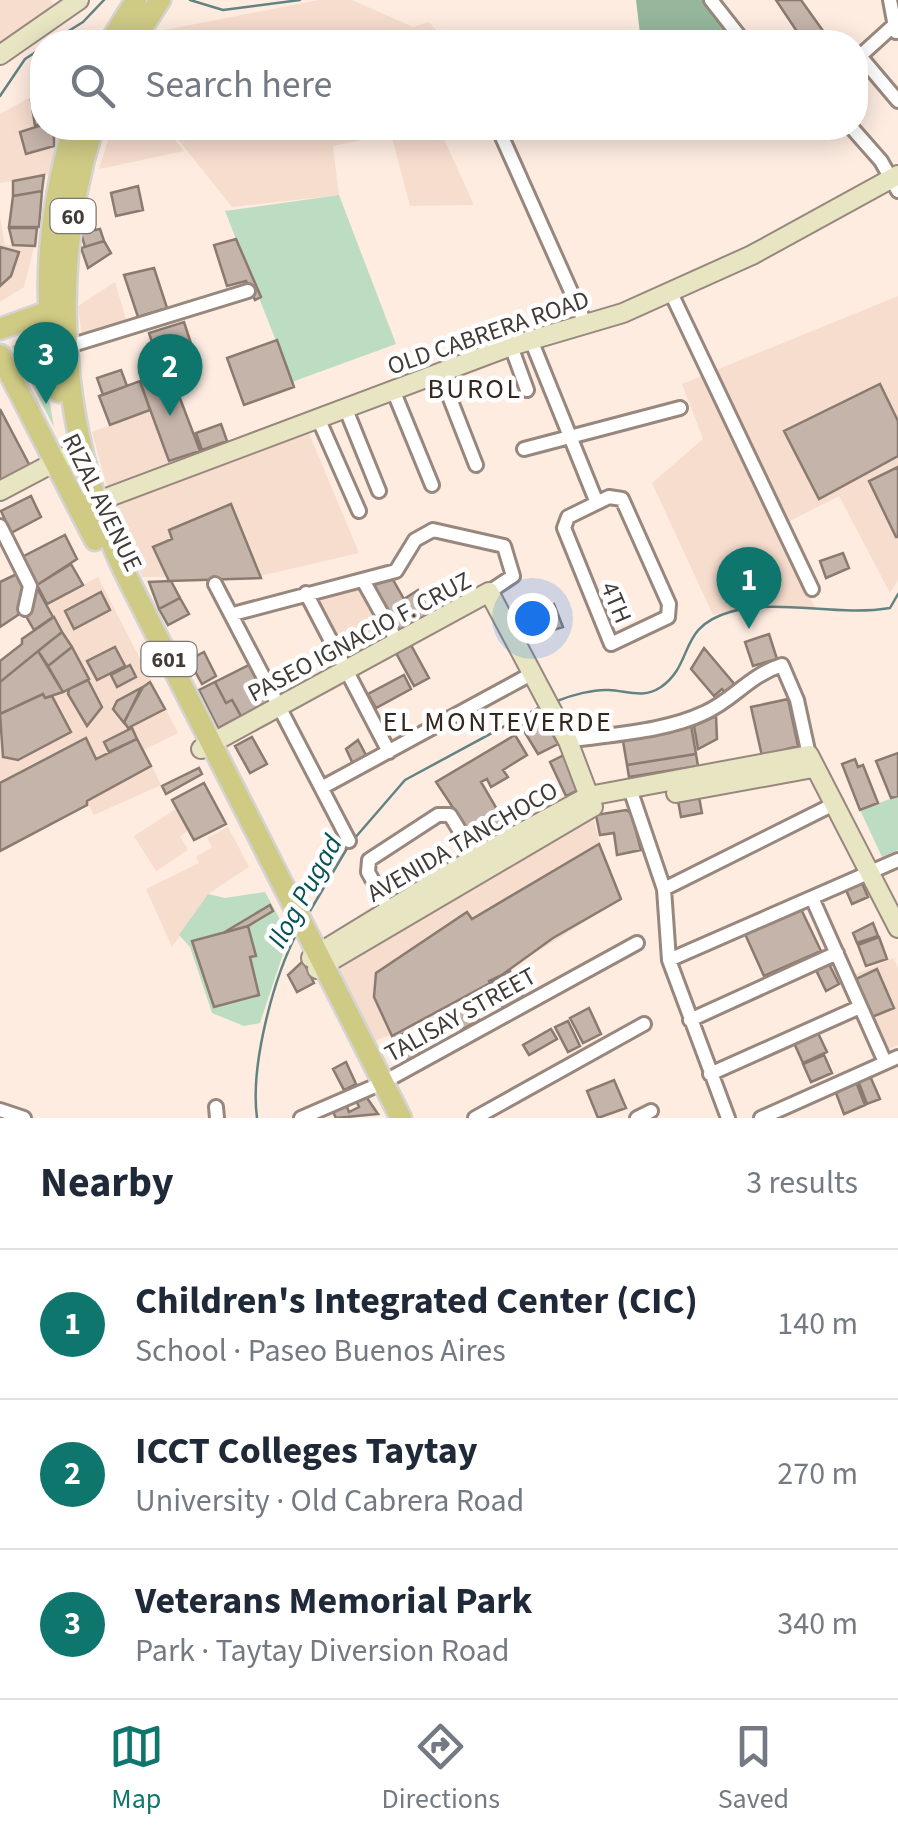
<!DOCTYPE html>
<html lang="en">
<head>
<meta charset="utf-8">
<style>
  body { margin:0; font-family:"Source Sans 3",sans-serif; background:#f6f6f7; color:#1f2937 }
  .you { position:absolute; left:532px; top:618px; width:35px; height:35px; margin:-25px; border:8px solid #fff; border-radius:50%; background:#1a73e8; box-shadow:0 0 0 15px #1a73e833 }
  .badge { display:grid; place-items:center; width:65px; height:65px; border-radius:50%; background:#0f766e; color:#fff; font-size:32px; font-weight:700 }
  .pin { position:absolute; translate:-50% -82px; filter:drop-shadow(0 2px 5px #0008) }
  .pin::after { content:''; position:absolute; top:52px; width:35px; height:30px; background:inherit; clip-path:polygon(0 0,100% 0,50% 100%) }
  .list { margin:0; padding:0; list-style:none }
  h2 { display:flex; justify-content:space-between; align-items:center; height:130px; margin:0; padding:0 40px; font-size:42px }
  h2 small { font-size:32px; font-weight:400; color:#747a83 }
  .list li { display:grid; grid-template-columns:65px 1fr auto; gap:30px; align-items:center; box-sizing:border-box; height:150px; padding:0 40px; border-top:2px solid #e0e1e3 }
  .list b { display:block; font-size:38px; white-space:nowrap }
  .list p { margin:0; font-size:32px; white-space:nowrap; color:#747a83 }
  .list em { font-size:32px; font-style:normal; color:#747a83 }
  .icon { flex:none; width:55px; height:55px; fill:none; stroke:currentColor; stroke-width:2; stroke-linecap:round; stroke-linejoin:round }
  .map { position:relative; flex:none; width:898px; height:1118px; overflow:hidden }
  .search { position:absolute; background:#fff; box-shadow:0 5px 25px #0003; left:30px; right:30px; top:30px; height:110px; display:flex; align-items:center; gap:25px; box-sizing:border-box; padding:0 35px; border-radius:40px; color:#747a83; font-size:38px }
  .sheet { height:580px; background:#fff }
  nav { display:flex; justify-content:space-around; align-items:center; box-sizing:border-box; height:140px; border-top:2px solid #e0e1e3; background:#fff; font-size:28px; color:#747a83 }
  nav a { display:grid; justify-items:center; gap:5px }
  nav .on { color:#0f766e }
  .map>svg:first-child { display:block }
</style>
</head>
<body>
<div class="map">
<svg width="898" height="1118" viewBox="0 0 898 1118">
  <rect width="100%" height="100%" fill="#feece1"/>
  <path fill="#f6ddce" d="M0 0H51L57 11 0 47Z
    M319 0H352L413 27 429 22 447 42H145L149 33Z
    M42 91V128H63L50 174 0 183V114Z
    M112 128H166L184 151 99 169Z
    M169 128H439L474 205 410 206 391 134 333 146 339 195 232 207Z
    M0 218 5 245 34 247 24 287 0 302Z
    M115 282 127 323 82 337 78 306Z
    M898 296V580L890 593 839 496 776 528 815 607 758 606 713 615 652 483 703 439 682 384Z
    M150 410 171 468 108 491 92 432Z
    M308 431 359 553 260 576 142 577 120 531 113 504Z
    M98 577 178 733 144 750 161 785 94 815 88 804 0 850V682L62 632 47 604Z
    M361 588 390 641 349 663 314 597Z
    M176 809 188 831 180 836 188 850 156 871 134 836Z
    M593 816 608 876 621 899 425 1022 374 1041 338 966Z
    M228 827 249 867 208 894 172 947 146 889 199 863 196 857 212 847 207 838Z
    M894 958 898 968V1045L887 1050 853 975Z"/>
  <path fill="#bcddc2" d="M339 195 396 344 292 382 225 211Z
    M38 336 40 347 54 427 12 346Z
    M898 796V850L882 857 860 810Z
    M265 892 289 936 260 1023 244 1026 212 1013 190 947 179 935 208 894 225 898Z"/>
  <path fill="#96b79c" d="M636 0H707L740 42H641Z"/>
  <g fill="none" stroke-linecap="round" stroke-linejoin="round">
    <path stroke="#628382" stroke-width="2.5" d="M190 0 223 10 300 0
      M51 42 83 22 104 0
      M0 96 25 59 42 48
      M557 701C572 695 594 689 609 690 628 691 643 699 661 687 695 663 677 627 730 612 778 598 837 617 890 608L898 594
      M354 839 405 780 540 707
      M307 916 349 845
      M257 1118C250 1066 273 978 298 931"/>
  </g>
  <path fill="#c5b4aa" stroke="#8a7a70" stroke-width="2.5" d="M776 0H801L831 42H804Z
    M42 95V123L35 126 31 100Z
    M42 125 54 128V146L26 154 20 132Z
    M44 175 42 191 13 196V181Z
    M138 186 143 210 116 216 111 193Z
    M42 191 39 227H9L13 196Z
    M9 228H37L35 246 13 245Z
    M100 229 104 241 85 247 81 233Z
    M236 239 261 297 255 300 246 281 227 286 214 245Z
    M104 241 111 253 88 268 81 248Z
    M0 247 19 252 11 276 0 286Z
    M154 268 167 308 138 317 124 275Z
    M184 322 197 362 162 373 149 333Z
    M277 340 294 387 244 405 227 358Z
    M121 370 127 386 103 395 97 378Z
    M170 372 200 451 169 461 140 382Z
    M140 381 150 410 110 425 99 396Z
    M880 384 898 421V456L819 499 784 431Z
    M0 409 31 468 0 485Z
    M221 424 227 441 202 450 196 433Z
    M898 467V537H896L869 481Z
    M31 496 41 517 11 533 1 511Z
    M231 504 261 578 169 581 153 547 172 539 169 530Z
    M65 535 77 559 37 585 22 557Z
    M843 553 849 568 826 578 820 561Z
    M71 564 83 585 47 604 37 585Z
    M19 573 26 587 18 615 0 627V582Z
    M392 578 404 599 418 590 432 617 398 636 372 586Z
    M171 581 180 598 159 609 149 582Z
    M36 586 53 617 34 630 26 616Z
    M101 592 110 610 74 629 65 611Z
    M180 598 189 614 168 625 159 609Z
    M554 604 563 627 526 639 516 616Z
    M54 617 62 632 0 682V661L22 644V639Z
    M62 632 72 647 48 666 38 651Z
    M769 634 777 659 753 666 745 642Z
    M411 645 429 678 414 686 396 653Z
    M72 647 89 679 63 692 48 666Z
    M115 647 125 666 97 680 87 661Z
    M704 648 736 686 727 695 722 689 714 696 691 669Z
    M38 651 63 692 45 698 43 694 0 714V682Z
    M204 652 216 676 202 684 189 660Z
    M130 665 136 677 117 687 111 675Z
    M249 665 268 702 241 716 232 700 226 703 215 682Z
    M404 675 411 689 376 708 368 694Z
    M88 680 102 707 87 726 68 694 69 689Z
    M150 682 165 709 128 728 124 722 143 687Z
    M215 682 226 703 232 700 241 716 218 728 199 690Z
    M141 688 124 723 113 709 117 701Z
    M43 694 45 698 52 696 71 732 18 760 3 757 0 714Z
    M788 699 798 746 762 756 751 707Z
    M716 716 717 739 698 749 694 726Z
    M543 717 558 744 538 754 521 726Z
    M691 725 696 754 627 765 622 735Z
    M132 728 137 739 109 752 104 742Z
    M515 735 527 755 503 770 508 777 491 787 487 779 481 782 505 823 475 841 436 782Z
    M252 737 267 764 250 773 235 746Z
    M86 738 96 759 137 739 151 766 87 801V805L0 851V783Z
    M358 740 367 757 353 764 346 749Z
    M898 753V796L891 798 876 761Z
    M566 754 582 788 566 796 550 762Z
    M696 754 698 766 629 777 627 765Z
    M855 759 858 767 863 765 878 803 860 810 842 764Z
    M199 768 202 774 166 794 162 786Z
    M204 783 226 824 194 840 172 800Z
    M699 797 702 813 681 817 678 801Z
    M626 810 631 813 641 850 617 855 614 833 600 835 596 815Z
    M599 844 621 899 553 938 492 982 392 1036 374 997 376 973 467 912 472 919Z
    M862 883 868 897 852 904 846 890Z
    M270 905 273 911 248 926 223 933Z
    M801 909 821 951 764 976 745 934Z
    M873 923 878 936 857 943 853 933Z
    M248 926 256 956 250 957 259 995 214 1007 192 941Z
    M879 937 887 959 866 966 858 945Z
    M303 961 314 983 297 992 288 975Z
    M829 964 839 984 826 991 816 970Z
    M877 969 894 1008 872 1017 856 979Z
    M510 971 516 983 494 993 489 981Z
    M518 986 524 998 503 1008 497 996Z
    M469 1002 479 1020 461 1030 451 1012Z
    M589 1008 601 1034 583 1043 570 1018Z
    M568 1021 580 1046 568 1052 555 1027Z
    M551 1029 557 1039 529 1055 523 1045Z
    M408 1031 421 1056 408 1062 396 1037Z
    M818 1033 827 1052 803 1063 794 1043Z
    M824 1055 832 1073 811 1082 803 1064Z
    M346 1062 356 1084 344 1090 333 1069Z
    M870 1076 880 1099 867 1104 859 1083Z
    M614 1080 626 1108 598 1118 587 1091Z
    M856 1082 865 1105 844 1114 836 1093Z
    M363 1092 378 1114 336 1118 330 1106 344 1100 349 1112 359 1107 354 1096Z"/>
  <g fill="none" stroke-linecap="round" stroke-linejoin="round">
    <defs>
      <path id="street" d="M711 0 744 42
        M890 0 896 32
        M892 27 860 56 898 101
        M498 128 586 325
        M852 128 881 161 898 191
        M671 293 812 589
        M531 340 597 503
        M511 346 527 390
        M66 347 248 291
        M440 373 476 465
        M393 390 432 485
        M345 407 379 491
        M318 418 359 511
        M524 449 680 408
        M609 497 622 499 669 604 668 617 611 644 564 528 568 517Z
        M0 526 30 586 25 609
        M364 582 398 643
        M215 584 349 841
        M306 593 389 752
        M233 614 396 571 415 540 433 530 504 546 513 576 489 592
        M568 741C611 734 664 732 704 713 734 700 748 676 782 665L797 700 809 755
        M323 787 533 673
        M630 789 664 889 669 960 728 1118
        M664 889 836 803
        M812 898 885 1062
        M393 917 368 872 369 860 438 815H450L479 862
        M669 960 898 860
        M690 1020 837 953
        M710 1074 860 1007
        M216 1107 217 1118
        M0 1110 24 1118
        M301 1118 382 1083 637 943
        M475 1118 644 1024
        M637 1118 651 1111
        M761 1118 898 1057"/>
      <path id="secondary" d="M0 55 79 0
        M0 491 72 453
        M85 506 511 346 623 313 752 255 898 175
        M201 749 489 592 568 741 593 807
        M676 793 813 768
        M311 958 476 857 589 796 809 755 898 928
        M317 969 591 808"/>
      <path id="primary" d="M110 42 136 0
        M133 42 160 0
        M93 128C47 273 60 438 126 575L401 1118
        M0 329 58 308
        M0 355 95 540
        M59 392C41 300 47 217 73 128"/>
    </defs>
    <use href="#street" stroke="#97877d" stroke-width="18"/>
    <use href="#secondary" stroke="#97877d" stroke-width="22"/>
    <use href="#primary" stroke="#d5d4d3" stroke-width="25"/>
    <use href="#street" stroke="#fff" stroke-width="12"/>
    <use href="#secondary" stroke="#e7e5c2" stroke-width="18"/>
    <use href="#primary" stroke="#cfca84" stroke-width="20"/>
  </g>
  <g text-anchor="middle" stroke-width="9" stroke-linejoin="round" paint-order="stroke">
    <g fill="#fff" stroke="#7b7673" stroke-width="2.5">
      <rect x="50.5" y="199" width="45" height="34" rx="8"/>
      <rect x="141.5" y="642" width="55" height="34" rx="8"/>
    </g>
    <g font-size="22" font-weight="bold" fill="#423b37">
      <text x="73" y="224">60</text>
      <text x="169" y="667">601</text>
    </g>
    <g font-size="25" fill="#423b37" stroke="#fff">
      <text transform="translate(488 332) rotate(-19)" y="9">OLD CABRERA ROAD</text>
      <text transform="translate(103 502) rotate(64)" y="9">RIZAL AVENUE</text>
      <text transform="translate(617 602) rotate(67)" y="9">4TH</text>
      <text transform="translate(359 636) rotate(-28)" y="9">PASEO IGNACIO F. CRUZ</text>
      <text transform="translate(462 841) rotate(-30)" y="9">AVENIDA TANCHOCO</text>
      <text transform="translate(460 1014) rotate(-29)" y="9">TALISAY STREET</text>
    </g>
    <g font-size="28" letter-spacing="2.5" fill="#34271f" stroke="#fff">
      <text x="475" y="398">BUROL</text>
      <text x="498" y="731">EL MONTEVERDE</text>
    </g>
    <g font-size="28" font-style="italic" fill="#045253" stroke="#fff">
      <text transform="translate(304 891) rotate(-61)" y="10">Ilog Pugad</text>
    </g>
  </g>
</svg>
<div class="you"></div>
<div class="pin badge" style="left:749px;top:629px">1</div>
<div class="pin badge" style="left:170px;top:416px">2</div>
<div class="pin badge" style="left:46px;top:404px">3</div>
<div class="search"><svg class="icon" aria-label="search" viewBox="0 0 24 24"><circle cx="10" cy="10" r="6"/><path d="M15 15l6 6"/></svg>Search here</div>
</div>
<section class="sheet">
<h2>Nearby<small>3 results</small></h2>
<ul class="list">
<li><span class="badge">1</span><div><b>Children's Integrated Center (CIC)</b><p>School · Paseo Buenos Aires</p></div><em>140 m</em></li>
<li><span class="badge">2</span><div><b>ICCT Colleges Taytay</b><p>University · Old Cabrera Road</p></div><em>270 m</em></li>
<li><span class="badge">3</span><div><b>Veterans Memorial Park</b><p>Park · Taytay Diversion Road</p></div><em>340 m</em></li>
</ul>
</section>
<nav>
<a class="on"><svg class="icon" aria-label="map" viewBox="0 0 24 24"><path d="M3 6l6-2 6 2 6-2v14l-6 2-6-2-6 2zM9 4v14M15 6v14"/></svg>Map</a>
<a><svg class="icon" aria-label="directions" viewBox="0 0 24 24"><path d="M12 3l9 9-9 9-9-9zM9 14v-3h6M13 9l2 2-2 2"/></svg>Directions</a>
<a><svg class="icon" aria-label="saved" viewBox="0 0 24 24"><path d="M7 4h10v16l-5-4-5 4z"/></svg>Saved</a>
</nav>
</body>
</html>
